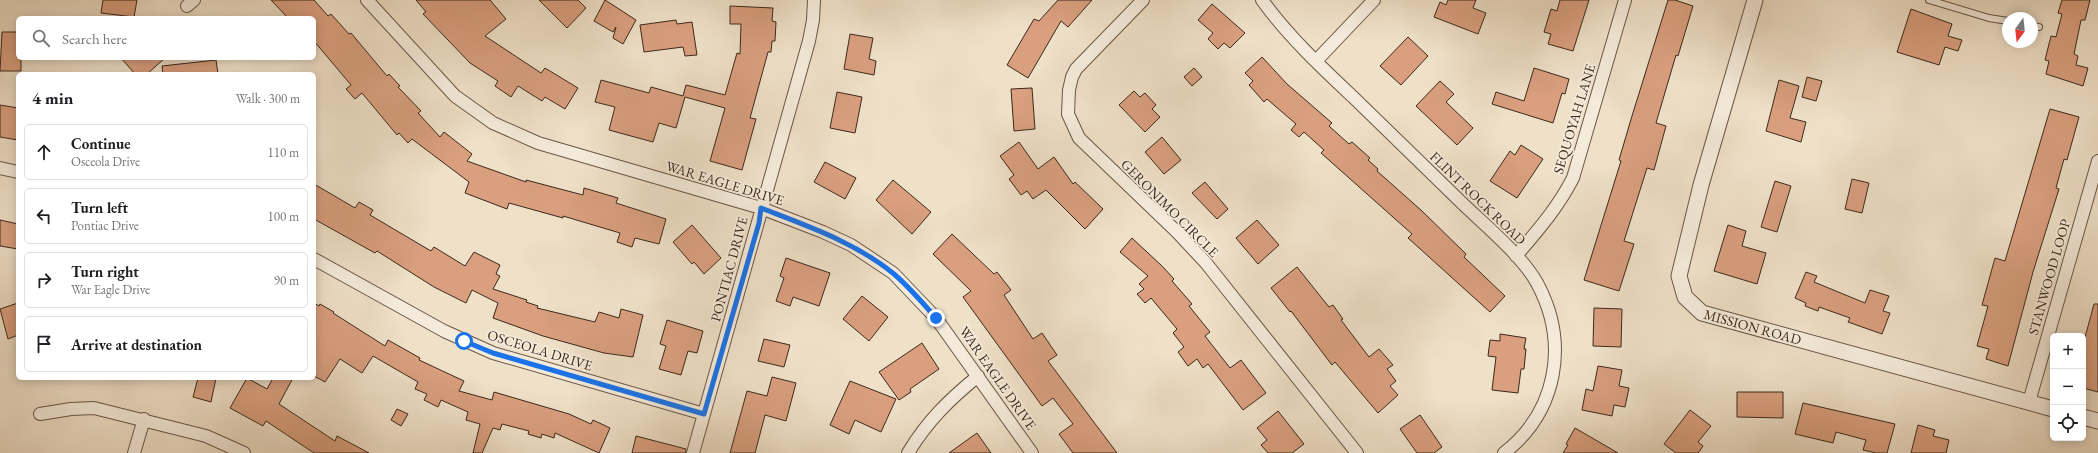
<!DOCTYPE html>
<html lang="en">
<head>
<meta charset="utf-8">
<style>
  body { margin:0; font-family:"EB Garamond",serif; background:#f2f2f2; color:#202124 }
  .controls { position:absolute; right:12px; bottom:12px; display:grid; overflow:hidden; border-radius:6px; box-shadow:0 2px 10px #0003 }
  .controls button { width:36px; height:36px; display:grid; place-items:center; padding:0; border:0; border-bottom:1px solid #e0e0e0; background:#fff; color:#202124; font:20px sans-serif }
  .compass { position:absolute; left:2002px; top:12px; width:36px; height:36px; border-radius:50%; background:#fff; box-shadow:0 2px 10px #0003; rotate:195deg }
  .stop { position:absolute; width:12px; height:12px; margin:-9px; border:3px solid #1a73e8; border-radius:50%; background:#fff }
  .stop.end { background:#1a73e8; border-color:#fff; box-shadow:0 1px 4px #0008 }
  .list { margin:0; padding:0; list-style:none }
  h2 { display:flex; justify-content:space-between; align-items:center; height:52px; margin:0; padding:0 16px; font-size:17px }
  h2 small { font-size:13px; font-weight:400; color:#757577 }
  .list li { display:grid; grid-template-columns:26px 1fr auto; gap:12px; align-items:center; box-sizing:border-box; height:56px; margin:0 8px 8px; padding:0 8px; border:1px solid #e0e0e0; border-radius:6px }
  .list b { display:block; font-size:15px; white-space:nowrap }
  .list p { margin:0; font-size:13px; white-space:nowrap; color:#757577 }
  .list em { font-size:13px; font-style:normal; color:#757577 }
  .icon { flex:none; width:22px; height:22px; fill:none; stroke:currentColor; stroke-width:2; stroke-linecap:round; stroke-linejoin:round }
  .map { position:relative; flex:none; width:2098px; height:453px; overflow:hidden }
  .search { position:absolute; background:#fff; box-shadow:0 2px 10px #0003; left:16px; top:16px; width:300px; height:44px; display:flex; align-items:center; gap:10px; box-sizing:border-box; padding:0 14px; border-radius:6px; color:#757577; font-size:15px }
  .panel { position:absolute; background:#fff; box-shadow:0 2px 10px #0003; left:16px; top:72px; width:300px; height:308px; border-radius:6px }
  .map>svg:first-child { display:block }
</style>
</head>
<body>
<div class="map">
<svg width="2098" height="453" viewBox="0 0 2098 453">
  <rect width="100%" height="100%" fill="#efe0c8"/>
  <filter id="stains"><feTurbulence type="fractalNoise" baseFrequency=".005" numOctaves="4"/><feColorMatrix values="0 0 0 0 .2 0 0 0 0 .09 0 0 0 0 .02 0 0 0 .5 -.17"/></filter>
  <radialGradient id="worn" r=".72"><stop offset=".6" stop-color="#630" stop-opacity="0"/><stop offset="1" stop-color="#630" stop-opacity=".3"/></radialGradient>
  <path fill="#d99f7f" stroke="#3c291a" d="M103 0H137L134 17 101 13Z
    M271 0H314L328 16 331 14 349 34 351 33 387 76 389 74 400 86 398 87 421 111 418 113 440 137 444 132 472 154 467 161 526 182V180L583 195 584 188 618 198 616 203 666 219 659 244 635 238 632 247 617 242 620 233 563 216V218L509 203 507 209 465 193 469 182 412 139 408 143 399 133 397 135 362 93 355 99 346 89 351 85 314 41V18H288Z
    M416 0H490L506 19 485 36 541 73 545 68 578 88 565 109 545 97 542 101 518 86 511 97 495 86 498 81 470 63 423 14 426 12Z
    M539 0H578L586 8 567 28Z
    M605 0 636 20 623 44 613 38 616 27 613 32 594 21Z
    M1058 0H1092L1068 27 1061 21 1028 78 1007 65 1034 19 1039 21Z
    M1448 0H1476L1473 8 1486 13 1478 34 1434 17 1440 2 1446 5Z
    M1560 0H1589L1573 51 1548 44 1551 34 1544 32 1551 9 1557 11Z
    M1668 0H1675L1693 6 1678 56 1676 55 1656 123 1666 126 1654 170 1647 168 1624 241 1634 244 1619 291 1584 280 1621 161 1619 160 1632 116Z
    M2062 0H2090L2085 20H2081L2074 54 2078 56 2076 65 2088 68 2083 86 2046 74 2049 61 2045 60 2051 36 2056 37 2062 14 2058 13Z
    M1212 4 1245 33 1230 48 1224 43 1218 49 1208 39 1213 33 1198 20Z
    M730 6 773 8 772 21 776 22 775 41H772L771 52H768L750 118 756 119 742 170 710 161 725 108 685 97 676 128 659 123 653 142 609 130 615 107 595 102 601 80 649 93 651 87 683 96 686 85 725 95 737 53 740 54 741 24H730Z
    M1911 9 1952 24 1948 36 1962 40 1958 51 1945 47 1939 65 1897 52Z
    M676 20 677 24 692 22 697 55 685 56 683 47 644 52 640 25Z
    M2 32H18V58H21V71H0Z
    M850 34 873 38 869 59 876 61 874 75 844 69Z
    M1408 37 1428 56 1401 85 1380 66Z
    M1262 57 1287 84 1332 123 1329 126 1349 144 1352 142 1370 158 1368 160 1378 169 1377 171 1422 211 1466 254 1464 257 1505 296 1490 312 1408 238 1412 234 1321 153 1324 150 1304 132 1299 137 1291 130 1296 124 1267 99 1264 102 1249 85 1253 81 1245 73Z
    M121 58H165L147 74H135Z
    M216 60 218 74H163L162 66Z
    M1194 68 1202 77 1192 86 1184 77Z
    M1534 68 1569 79 1565 94 1562 93 1553 123 1492 104 1496 92 1524 101Z
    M1807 77 1822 81 1816 101 1802 97Z
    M1779 80 1799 86 1790 118 1806 122 1801 142 1766 131Z
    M1440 81 1454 94 1446 102 1473 128 1457 145 1416 106Z
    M1032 88 1035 129 1014 131 1011 89Z
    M1134 91 1140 97 1145 93 1156 105 1152 109 1160 117 1145 132 1119 105Z
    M837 92 862 97 855 133 830 128Z
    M0 105 18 108V140L0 137Z
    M2050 109 2079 117 2067 160 2064 159 2056 188 2059 189 2033 272 2008 366 1986 359 1989 349 1977 346 1988 306 1982 305 1995 258 2005 261Z
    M1162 137 1181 160 1164 174 1145 152Z
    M1019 142 1038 169 1054 157 1073 184 1075 182 1103 209 1085 229 1046 190 1033 199 1027 191 1021 195 1009 179 1014 175 1000 156Z
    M1521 145 1543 159 1517 198 1490 181 1510 151 1515 155Z
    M825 162 856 178 845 199 814 182Z
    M1852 179 1869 183 1862 213 1845 209Z
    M893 180 931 212 912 234 876 200Z
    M1775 181 1791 186 1777 232 1761 227Z
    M1205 182 1228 209 1217 219 1192 193Z
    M314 184 355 208 359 202 373 210 370 215 431 251 434 247 465 266 474 252 500 265 496 274 500 276 493 289 527 300 526 302 538 306 537 308 595 322 599 312 619 318 621 309 643 315 633 357 604 353 543 336 493 318 498 303 472 290 466 303 434 287 377 251 375 253 314 219Z
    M0 220 18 224V249L0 246Z
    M1257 220 1279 245 1258 264 1236 238Z
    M692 225 721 258 704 274 694 262 692 264 673 242Z
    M1728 225 1746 231 1742 246 1766 253 1757 284 1714 271Z
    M952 234 994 274 997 272 1011 290 1004 295 1033 339 1042 333 1057 355 1048 361 1117 453H1073L1059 434 1073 424 1053 398 1042 406 963 297 971 291 933 254Z
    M1132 238 1162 266 1174 279 1172 281 1192 304 1189 306 1210 332 1205 336 1230 368 1241 360 1266 393 1243 410 1208 364 1203 368 1197 359 1188 366 1178 352 1184 347 1173 333 1177 329 1151 298 1145 303 1137 294 1144 289 1139 284 1148 276 1120 252Z
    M786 258 830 273 819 306 793 297 790 306 776 301 784 278 780 276Z
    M1297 267 1329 307 1333 305 1343 319 1341 320 1369 357 1379 349 1393 365 1387 369 1396 381 1390 386 1398 395 1378 413 1335 362 1332 365 1291 311 1290 312 1271 288Z
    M1806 272 1817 276 1814 282 1865 303 1870 290 1889 296 1883 311 1890 313 1882 334 1848 322 1850 318 1819 307 1818 311 1805 306 1806 303 1795 298Z
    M862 296 888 317 869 341 843 319Z
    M18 303V335L8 339 0 309Z
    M314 303 319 306 320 304 334 312 333 313 385 346 388 340 420 358 419 360 464 381 459 391 492 400 494 392 569 414 591 424 593 420 610 428 599 453 555 433 554 438 542 434 541 438 528 434 529 431 502 424 500 430 493 428 482 453H473L480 424 466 420 468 412 441 400 438 407 424 400 427 394 415 389 418 382 373 356 362 373 340 359 325 382 314 376Z
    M2094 304H2098V392L2083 388V345Z
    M1594 308 1622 309 1621 347 1593 346Z
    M667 320 703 331 697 353 688 351 681 375 659 369 666 346 660 344Z
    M1500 334 1526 338 1524 349H1526L1524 369H1521L1518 393 1492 390 1496 357 1488 356 1490 340 1500 341Z
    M764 339 790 345 784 367 758 361Z
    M922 343 939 369 910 389 911 392 899 400 879 372Z
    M1598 366 1622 370 1619 386 1629 388 1625 407 1614 405 1612 416 1582 410 1586 389 1593 391Z
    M772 377 796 383 786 421 765 415 755 453H730L747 391 767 396Z
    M198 378H216L211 402 193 397Z
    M247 378 267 389 273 378H293L279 404 335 441 337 436 369 453H314L266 421 263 426 230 408Z
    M850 381 896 399 881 432 855 420 849 434 830 425Z
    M1737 392H1783V418L1737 417Z
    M1803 403 1895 424 1887 453H1876L1863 450 1866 440 1836 432 1833 443 1795 434Z
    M397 409 408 414 401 426 391 420Z
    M1690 410 1711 426 1698 442 1703 446 1698 453H1676L1664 444Z
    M1278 411 1304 444 1292 453H1268L1261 445 1267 440 1257 428Z
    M1420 415 1442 447 1434 453H1417L1400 429Z
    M1918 425 1935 430 1933 436 1949 440 1946 453H1911Z
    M1575 428 1618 453H1563L1568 445 1566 444Z
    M977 433 991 453H949Z
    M636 436 686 449V453H632Z"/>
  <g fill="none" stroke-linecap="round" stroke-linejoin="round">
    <defs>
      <path id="service" d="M1929 0 1989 18 2008 21
        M2032 26 2039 27"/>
      <path id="minor" d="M367 0 455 96 493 123 538 143 761 208 823 232 851 245 893 273 936 318 1032 453
        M1143 0 1076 69 1072 77 1069 90 1068 114 1079 138 1177 232 1206 263 1357 453
        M1262 0C1288 36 1320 66 1353 97 1389 132 1426 168 1463 204 1486 226 1522 256 1537 283 1569 342 1558 411 1504 453
        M187 6 194 0
        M1316 61 1374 0
        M0 168 18 172
        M1516 256C1538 230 1557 209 1573 178L1625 0
        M314 259 444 331 493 353 704 414
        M2029 402 2098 161
        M40 414 71 409 94 408 206 436 244 453
        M134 453 144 419
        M693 453 809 41 813 20 814 0
        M908 453C928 420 949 400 978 376"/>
      <g id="tertiary">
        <path id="s1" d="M1755 0 1701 185 1679 276 1685 297 1702 313 2053 409"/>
        <path d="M2083 417 2098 421"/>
      </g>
    </defs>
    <use href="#service" stroke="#695746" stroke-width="8"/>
    <use href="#minor" stroke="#695746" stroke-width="14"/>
    <use href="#tertiary" stroke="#695746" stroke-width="17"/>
    <use href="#service" stroke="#f5ebdb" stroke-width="6"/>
    <use href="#minor" stroke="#f5ebdb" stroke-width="12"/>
    <use href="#tertiary" stroke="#f5ebdb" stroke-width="15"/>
  </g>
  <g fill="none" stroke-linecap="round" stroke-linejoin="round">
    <path stroke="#1a73e8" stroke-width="5" d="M464 341 493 353 704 414 759 223 761 208C807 226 855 242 894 274 909 287 923 303 936 318"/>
  </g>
  <g text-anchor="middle" stroke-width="3.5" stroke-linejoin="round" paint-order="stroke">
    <g font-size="14" fill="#3c291a" stroke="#f5ebdb">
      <text transform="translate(1574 119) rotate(-73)" y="5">SEQUOYAH LANE</text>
      <text transform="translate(725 183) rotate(17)" y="5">WAR EAGLE DRIVE</text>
      <text transform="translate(1478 198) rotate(44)" y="5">FLINT ROCK ROAD</text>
      <text transform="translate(1170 208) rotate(45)" y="5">GERONIMO CIRCLE</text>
      <text transform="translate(729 269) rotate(-75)" y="5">PONTIAC DRIVE</text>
      <text transform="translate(2049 277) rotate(-74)" y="5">STANWOOD LOOP</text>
      <text dy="5" stroke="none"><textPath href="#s1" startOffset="384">MISSION ROAD</textPath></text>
      <text transform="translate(540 350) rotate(17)" y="5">OSCEOLA DRIVE</text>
      <text transform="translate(998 378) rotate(55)" y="5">WAR EAGLE DRIVE</text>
    </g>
  </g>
  <rect width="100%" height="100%" filter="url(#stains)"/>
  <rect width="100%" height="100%" fill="url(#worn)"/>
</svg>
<div class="controls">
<button>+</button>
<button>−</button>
<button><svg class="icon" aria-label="locate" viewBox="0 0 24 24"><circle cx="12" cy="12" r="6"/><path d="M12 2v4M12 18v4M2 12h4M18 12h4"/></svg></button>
</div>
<svg class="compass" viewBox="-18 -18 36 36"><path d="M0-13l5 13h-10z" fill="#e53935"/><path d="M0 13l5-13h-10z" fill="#757577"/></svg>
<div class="stop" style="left:464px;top:341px"></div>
<div class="stop end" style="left:936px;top:318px"></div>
<div class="search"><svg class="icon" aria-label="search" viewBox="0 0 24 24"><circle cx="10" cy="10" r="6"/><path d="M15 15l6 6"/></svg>Search here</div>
<section class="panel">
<h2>4 min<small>Walk · 300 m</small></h2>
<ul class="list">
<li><svg class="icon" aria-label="ahead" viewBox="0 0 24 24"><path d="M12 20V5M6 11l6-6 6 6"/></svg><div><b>Continue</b><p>Osceola Drive</p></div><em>110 m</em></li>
<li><svg class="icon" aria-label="left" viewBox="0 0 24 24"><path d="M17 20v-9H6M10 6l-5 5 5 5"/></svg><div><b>Turn left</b><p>Pontiac Drive</p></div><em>100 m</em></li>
<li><svg class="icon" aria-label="right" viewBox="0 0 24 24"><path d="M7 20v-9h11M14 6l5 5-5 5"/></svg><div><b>Turn right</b><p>War Eagle Drive</p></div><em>90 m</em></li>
<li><svg class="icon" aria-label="arrive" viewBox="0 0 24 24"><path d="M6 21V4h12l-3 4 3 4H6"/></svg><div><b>Arrive at destination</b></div></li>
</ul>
</section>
</div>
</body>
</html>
